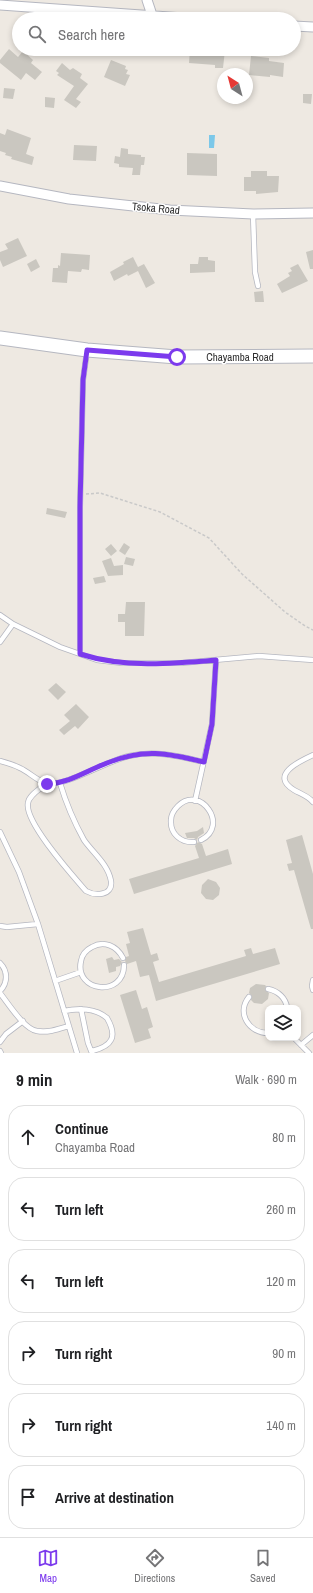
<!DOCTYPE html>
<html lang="en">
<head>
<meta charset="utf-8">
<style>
  body { margin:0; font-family:"Archivo Narrow",sans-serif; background:#f6f6f6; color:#202124 }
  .controls { position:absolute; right:12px; bottom:12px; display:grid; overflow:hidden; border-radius:8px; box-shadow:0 2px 6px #0003 }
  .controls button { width:36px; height:36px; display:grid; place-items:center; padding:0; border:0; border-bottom:1px solid #e0e0e0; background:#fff; color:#202124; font:20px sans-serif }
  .compass { position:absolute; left:217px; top:68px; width:36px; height:36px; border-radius:50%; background:#fff; box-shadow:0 2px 6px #0003; rotate:324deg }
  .stop { position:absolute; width:12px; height:12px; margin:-9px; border:3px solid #7c3aed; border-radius:50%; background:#fff }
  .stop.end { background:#7c3aed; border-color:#fff; box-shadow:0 1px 4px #0008 }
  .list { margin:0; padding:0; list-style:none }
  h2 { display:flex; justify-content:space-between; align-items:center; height:52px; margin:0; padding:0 16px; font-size:17px }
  h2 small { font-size:13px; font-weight:400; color:#757577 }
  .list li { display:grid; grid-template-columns:26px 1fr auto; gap:12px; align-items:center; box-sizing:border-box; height:64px; margin:0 8px 8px; padding:0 8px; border:1px solid #e0e0e0; border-radius:16px }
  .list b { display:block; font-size:15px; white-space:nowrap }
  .list p { margin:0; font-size:13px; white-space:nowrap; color:#757577 }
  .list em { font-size:13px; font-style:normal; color:#757577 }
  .icon { flex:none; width:22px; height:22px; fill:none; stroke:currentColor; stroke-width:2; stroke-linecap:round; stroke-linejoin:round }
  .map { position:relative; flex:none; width:313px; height:1053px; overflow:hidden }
  .search { position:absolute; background:#fff; box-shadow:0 2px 6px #0003; left:12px; right:12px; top:12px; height:44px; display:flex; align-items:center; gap:10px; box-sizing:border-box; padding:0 14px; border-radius:22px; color:#757577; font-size:15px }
  .sheet { height:484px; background:#fff }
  nav { display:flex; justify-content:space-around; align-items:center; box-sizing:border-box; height:56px; border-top:1px solid #e0e0e0; background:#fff; font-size:11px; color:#757577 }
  nav a { display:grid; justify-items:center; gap:2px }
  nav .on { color:#7c3aed }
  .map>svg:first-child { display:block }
</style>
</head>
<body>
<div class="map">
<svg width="313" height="1053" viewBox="0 0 313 1053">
  <rect width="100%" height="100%" fill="#eee9e2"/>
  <path fill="#7cc8e9" d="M209 135H215L214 148H209Z"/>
  <path fill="#cac7c0" d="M9 49 18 57 23 51 33 60 31 63 42 72 35 80 26 73 21 80 0 63V60Z
    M190 49 225 50 223 68H215V65L189 63Z
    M251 56 269 58V61L284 63 283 77 270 75V77L249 75Z
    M111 60 126 66 125 69 128 70 126 74 130 75 125 86 104 77Z
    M62 63 70 70 73 68 82 74 80 78 88 84 76 99 81 102 76 108 64 100 74 86 57 75 59 73 56 71Z
    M4 88 15 89 13 99 3 98Z
    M303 94H312L311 104 303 103Z
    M45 97 55 98 54 108 45 107Z
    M7 129 31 138 26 154 34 157 32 165 11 159 12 157 5 155 6 153 0 151V133L5 135Z
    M74 145 97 146 96 161 73 160Z
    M121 148 128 149V154L141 155V157H145L144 165H141L140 175H132L133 168 119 167V164L114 163 115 156 120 157Z
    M187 153 217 154V176L187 175Z
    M251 171H267V176H279L278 192 256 194V191H244V177H251Z
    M18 238 27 256 3 267 0 260V252L8 249 5 244Z
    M313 250V269H310L306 252Z
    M61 253 90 255 89 270 82 269 81 272 68 271 67 283 52 282 53 268H58V265L60 266Z
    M133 257 138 267 144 264 155 283 146 288 138 271 128 276 127 274 114 281 110 272 124 264 123 262Z
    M199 257H208V260L215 261V272L190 273V264H198Z
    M36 259 40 267 31 272 27 264Z
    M298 264 308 281 282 293 277 284 290 276 288 273 292 271 290 268Z
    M263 291 264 302H255L254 292Z
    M47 508 67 512 65 518 46 514Z
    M124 543 130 547 125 555 119 551Z
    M111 544 117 551 111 556 105 549Z
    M126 557 135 559 133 566 124 564Z
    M111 558 114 566 123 565V575L108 576 102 561Z
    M104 576 106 582 95 584 93 578Z
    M126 602H145L144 636H125V622H118V614H125Z
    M56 683 66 692 58 700 48 690Z
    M76 704 89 717 78 729 75 726 64 735 59 730 70 721 64 715Z
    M203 827 204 833 198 837 197 840 194 838H187L185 833 197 831Z
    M302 835 313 874V929H311L294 870 289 871 287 864 292 863 286 840Z
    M198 842 202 844 206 856 228 849 232 864 134 894 129 879 199 858 195 846Z
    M208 879 216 882 220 888 219 895 213 900 206 899 201 893 202 885Z
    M143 928 151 955 157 953 159 960 153 962 159 982 246 956 244 950 251 948 253 954 275 948 280 964 156 1001 149 975 140 977 136 961 127 964 125 961 126 957 129 956 126 944 130 943 127 932Z
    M112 957 114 960 119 959 122 962 120 966 116 967V971L109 973 106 959Z
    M256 984 265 985 266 986 265 990 269 993 268 999 262 1004 254 1003 251 1000 252 996 249 993 250 988Z
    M136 990 142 1009 147 1007 153 1027 148 1029 151 1038 135 1043 120 995Z"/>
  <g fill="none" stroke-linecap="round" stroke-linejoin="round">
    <defs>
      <path id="service" d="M253 214 255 272 258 286
        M0 615 13 624 60 647 97 660 122 663H181L259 656 313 660
        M0 642 13 624
        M80 654V507L83 380 87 351
        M313 755C300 761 269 775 294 790 301 794 308 796 313 802
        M0 761C7 763 14 765 20 768 29 772 37 781 46 783 64 788 108 760 129 756 155 750 178 756 204 762
        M47 783C40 789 29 795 28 803 24 822 73 876 86 891 95 896 113 896 111 881 108 864 93 853 84 840 74 822 66 803 60 783
        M195 801 212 724 216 660
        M0 832 19 872 38 924 77 1053
        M194 842C181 843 170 834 171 820 171 814 174 810 178 806 200 784 230 826 201 840
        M0 926 7 927 38 924
        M123 958C117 946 104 940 92 947 86 950 82 955 81 961 74 992 124 998 124 965
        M0 963C8 971 8 983 0 991
        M313 980 312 986 313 990
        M55 981 81 972
        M268 989C278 991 286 998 287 1008
        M0 993C8 1003 24 1029 37 1031 48 1033 59 1029 69 1026
        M249 997C236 1013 249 1033 268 1033
        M81 1009 88 1043 92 1053
        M64 1011C78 1008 96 1008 107 1018 118 1037 112 1046 92 1051
        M294 1038 309 1053
        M0 1042 6 1034 23 1021
        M301 1045 313 1035
        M0 1051 1 1053"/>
      <path id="minor" d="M147 0 152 15
        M0 5 198 19
        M294 26 313 27
        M0 186 69 199 170 210 253 214 313 213"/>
      <path id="secondary" d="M0 338 87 350 177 357 313 356"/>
    </defs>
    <use href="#service" stroke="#b5b7c0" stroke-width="6"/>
    <use href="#minor" stroke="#b5b7c0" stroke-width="11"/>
    <use href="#secondary" stroke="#b5b7c0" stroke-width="15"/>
    <path stroke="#c9c9c9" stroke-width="1.5" stroke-dasharray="3 2" stroke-linecap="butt" d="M86 494 100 493 160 512 209 538 242 574 285 612 305 626 313 630"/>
    <use href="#service" stroke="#fff" stroke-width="4.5"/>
    <use href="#minor" stroke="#fff" stroke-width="9"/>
    <use href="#secondary" stroke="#fff" stroke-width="13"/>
  </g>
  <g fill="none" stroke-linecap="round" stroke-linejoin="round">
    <path stroke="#7c3aed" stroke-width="5" d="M47 784C70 783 86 771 107 763 144 748 167 753 204 762L212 724 216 660C170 664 124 668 80 654V507L83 380 87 350 177 357"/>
  </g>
  <g text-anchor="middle" stroke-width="3" stroke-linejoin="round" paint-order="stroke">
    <g font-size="11" fill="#2e2e2e" stroke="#fff">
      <text transform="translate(156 208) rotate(5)" y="4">Tsoka Road</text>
      <text x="240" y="361">Chayamba Road</text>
    </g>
  </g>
</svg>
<div class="controls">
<button><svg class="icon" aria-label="layers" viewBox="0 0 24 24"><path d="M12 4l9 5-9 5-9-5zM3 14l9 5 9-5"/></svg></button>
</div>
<svg class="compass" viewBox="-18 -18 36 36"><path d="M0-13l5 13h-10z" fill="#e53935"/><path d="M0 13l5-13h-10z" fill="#757577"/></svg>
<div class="stop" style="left:177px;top:357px"></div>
<div class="stop end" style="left:47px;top:784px"></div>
<div class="search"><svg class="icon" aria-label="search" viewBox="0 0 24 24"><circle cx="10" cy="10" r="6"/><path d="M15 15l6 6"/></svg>Search here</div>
</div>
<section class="sheet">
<h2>9 min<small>Walk · 690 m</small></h2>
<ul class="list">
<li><svg class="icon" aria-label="ahead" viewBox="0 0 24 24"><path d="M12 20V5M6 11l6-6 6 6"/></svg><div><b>Continue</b><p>Chayamba Road</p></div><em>80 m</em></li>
<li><svg class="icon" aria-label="left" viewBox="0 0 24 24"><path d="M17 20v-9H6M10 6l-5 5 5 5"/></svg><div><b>Turn left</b></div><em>260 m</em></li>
<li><svg class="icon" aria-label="left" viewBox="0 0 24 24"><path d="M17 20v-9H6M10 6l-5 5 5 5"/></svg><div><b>Turn left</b></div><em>120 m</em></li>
<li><svg class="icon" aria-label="right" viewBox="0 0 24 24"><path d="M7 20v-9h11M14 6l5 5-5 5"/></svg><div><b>Turn right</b></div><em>90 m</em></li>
<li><svg class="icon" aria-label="right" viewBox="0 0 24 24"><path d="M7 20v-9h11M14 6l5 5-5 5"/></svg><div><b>Turn right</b></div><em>140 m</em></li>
<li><svg class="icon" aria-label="arrive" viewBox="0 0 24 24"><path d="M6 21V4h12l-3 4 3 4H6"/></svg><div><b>Arrive at destination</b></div></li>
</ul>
</section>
<nav>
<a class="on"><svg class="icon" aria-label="map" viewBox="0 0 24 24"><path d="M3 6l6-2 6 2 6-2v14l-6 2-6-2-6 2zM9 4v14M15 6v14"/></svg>Map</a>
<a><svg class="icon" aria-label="directions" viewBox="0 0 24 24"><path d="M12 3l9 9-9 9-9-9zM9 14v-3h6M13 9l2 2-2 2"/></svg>Directions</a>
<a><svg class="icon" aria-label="saved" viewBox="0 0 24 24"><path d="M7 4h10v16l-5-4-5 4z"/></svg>Saved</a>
</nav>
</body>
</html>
